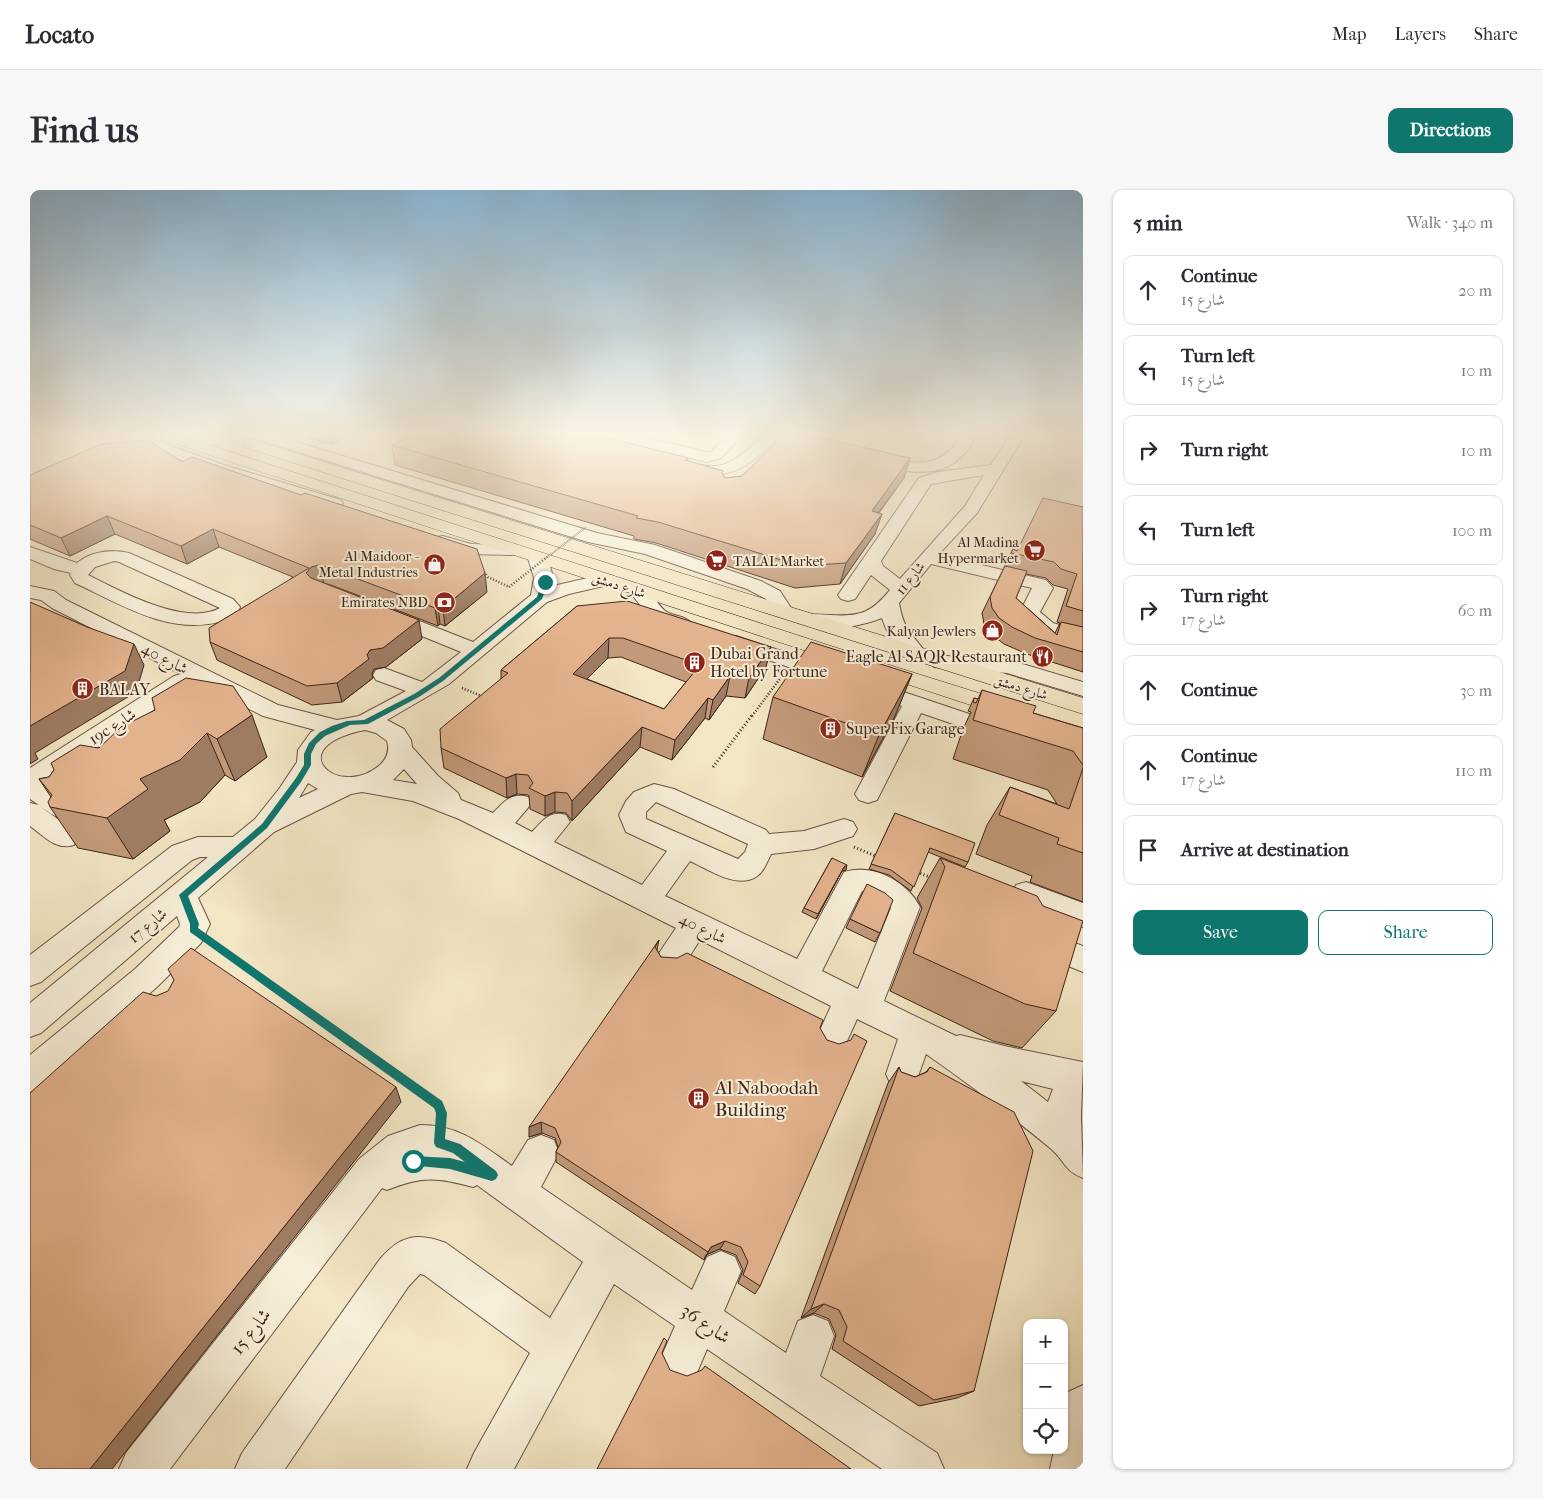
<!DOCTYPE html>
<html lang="en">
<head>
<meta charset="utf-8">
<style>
  body { margin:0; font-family:"IM FELL French Canon",Amiri,serif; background:#f7f7f7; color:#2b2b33 }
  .controls { position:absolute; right:15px; bottom:15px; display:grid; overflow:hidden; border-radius:10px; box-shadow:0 1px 4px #0004 }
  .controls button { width:45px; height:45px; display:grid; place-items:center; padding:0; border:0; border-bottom:1px solid #e1e1e2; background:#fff; color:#2b2b33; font:25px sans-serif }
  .stop { position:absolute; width:15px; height:15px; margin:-11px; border:4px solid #0f766e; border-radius:50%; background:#fff }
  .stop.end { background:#0f766e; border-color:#fff; box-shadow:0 1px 5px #0008 }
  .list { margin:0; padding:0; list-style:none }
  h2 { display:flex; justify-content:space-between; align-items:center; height:65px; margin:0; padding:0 20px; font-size:21px }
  h2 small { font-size:16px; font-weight:400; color:#7c7c81 }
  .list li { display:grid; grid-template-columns:32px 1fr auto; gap:15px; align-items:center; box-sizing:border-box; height:70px; margin:0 10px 10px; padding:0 10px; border:1px solid #e1e1e2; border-radius:10px }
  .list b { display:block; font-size:19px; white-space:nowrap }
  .list p { margin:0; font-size:16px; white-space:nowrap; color:#7c7c81 }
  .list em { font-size:16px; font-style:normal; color:#7c7c81 }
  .actions { display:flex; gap:10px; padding:15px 20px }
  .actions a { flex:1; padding:11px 0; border:1px solid #0f766e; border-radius:10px; text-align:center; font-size:18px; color:#0f766e }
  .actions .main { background:#0f766e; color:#fff }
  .icon { flex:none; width:28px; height:28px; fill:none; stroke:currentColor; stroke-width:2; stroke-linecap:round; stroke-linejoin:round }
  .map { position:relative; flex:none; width:1053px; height:1279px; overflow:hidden; border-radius:10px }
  header { display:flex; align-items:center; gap:30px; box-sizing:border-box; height:70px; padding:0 25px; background:#fff; border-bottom:1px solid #e1e1e2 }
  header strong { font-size:24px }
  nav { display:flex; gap:28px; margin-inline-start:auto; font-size:18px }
  .intro { display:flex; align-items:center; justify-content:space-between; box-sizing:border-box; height:120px; padding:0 30px }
  h1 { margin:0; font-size:35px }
  .button { padding:12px 22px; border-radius:10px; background:#0f766e; color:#fff; font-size:18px; font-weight:700 }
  main { display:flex; gap:30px; padding:0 30px }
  aside { flex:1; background:#fff; border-radius:10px; box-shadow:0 1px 4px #0004 }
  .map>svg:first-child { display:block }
</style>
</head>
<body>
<header>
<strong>Locato</strong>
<nav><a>Map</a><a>Layers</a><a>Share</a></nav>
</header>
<div class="intro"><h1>Find us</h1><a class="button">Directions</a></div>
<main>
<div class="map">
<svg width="1053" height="1279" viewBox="0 0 1053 1279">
  <rect width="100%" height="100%" fill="#f3e6c4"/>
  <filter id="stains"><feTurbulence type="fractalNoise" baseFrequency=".004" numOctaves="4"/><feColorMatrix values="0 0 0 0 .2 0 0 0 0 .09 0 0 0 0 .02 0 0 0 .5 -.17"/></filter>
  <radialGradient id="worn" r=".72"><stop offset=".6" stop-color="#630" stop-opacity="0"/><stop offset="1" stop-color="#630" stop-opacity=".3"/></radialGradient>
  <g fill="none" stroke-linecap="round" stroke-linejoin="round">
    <defs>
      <path id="minor" d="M83 243H104L197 276 311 310 313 314 311 318H299L185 282 85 246Z
        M215 243H237L567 343 625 355 731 391 750 401 763 421 760 425 753 427 746 425 736 409 717 399 615 364 558 352 217 246Z
        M569 243H595L677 262H681L700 243H715L691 268 677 272 571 246Z
        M736 243H752C748 249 741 254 735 260 709 285 687 290 651 281L649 278 651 275C662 272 673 276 683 276 705 276 721 256 736 243Z
        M934 243H948C943 251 938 261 930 268 906 291 866 280 838 273L835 270 838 267C845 265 853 267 860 269 897 276 912 275 934 243Z
        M982 243H996L947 323 908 365 1016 390 1023 398 1010 422 1023 433 1053 442V454C1029 448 1004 445 990 422L1002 398 901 374 869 413C874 441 881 442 896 463L892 467C872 473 858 446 852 428 826 438 800 441 773 434L770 430 773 426C782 423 791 425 801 425 831 427 842 422 860 400L841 385 825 409 818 411 811 409 808 405 889 288 908 282 961 275ZM954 285 935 316 870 389 853 376 851 371 901 294Z
        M413 346 441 354 481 355 487 356 490 360 487 364 481 365 440 364 407 355 404 351 407 347Z
        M0 357 47 373C61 361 82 359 99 363L203 409 210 417C207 427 198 429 189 432 138 445 90 414 45 393L40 385 41 383 24 379 0 369ZM84 371 89 372 190 418C155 437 90 401 58 385L65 377Z
        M507 363 513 364C520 374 524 385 523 396L575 384 582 386 584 390 582 394 539 404 517 412 419 494 357 530 374 539 381 550 382 557 408 586 428 603 431 610 463 623C474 612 481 602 498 607L502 613 485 633 502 642C513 630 520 620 536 625L540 632 524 652 612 695 637 661 596 642 589 625 596 611 604 602 624 594 644 599 736 640 739 644 774 641 814 629 823 632 827 639 823 646 784 659 741 664C737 672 734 682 726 687 706 699 678 679 660 671L635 706 767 769 814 682C843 673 877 691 890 717L854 811 926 846 930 845 979 857 1053 872 1051 927 1053 988C1033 980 1035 970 1020 958 980 925 939 894 896 864L885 895 873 900 861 895 856 884 868 849 827 829 813 860 802 864 791 860 786 849 801 816 670 750C658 767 653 786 629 778L625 769 646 738 429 629 383 611 332 602 321 604 244 642 168 708 180 734 171 753 127 797 12 897 0 902V865L105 779 149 737 150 734 147 726 11 843 0 847V813L178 667H170L162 670 11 792 0 796V765L142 656 168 647H203L225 629 249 599 267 572 268 560 281 542 285 540 233 526 162 490 160 496 13 593 45 614 49 621 45 628C31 632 23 625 11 617L44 641 48 648 44 655C26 661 14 646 0 636V613L9 615 0 609V578L144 486 151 484 22 418 11 410 0 408V396L24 401 36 410 248 515 307 530 329 526 376 501 346 490 343 485 346 480 354 478 392 492 431 462 350 429 347 425 350 421 357 419 364 421 443 452 501 405 504 388 498 368 501 364ZM335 540 346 543 357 551C360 561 357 568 350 575 308 611 249 557 335 540ZM374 579 387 594 363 590ZM278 593 288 599 269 608ZM626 612 718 654 715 662 708 669 616 629V622ZM832 701 851 710 861 718 828 799 792 781ZM991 891 1023 899 1018 912Z
        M609 395C622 398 625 412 634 420 642 427 656 425 662 434L659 438 652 440 621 429 599 401 602 397Z
        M706 446 809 480 812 485 809 490 801 492 699 456 696 452 699 448Z
        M912 466 979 470 1053 492V506L977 483 904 477 901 472 904 467Z
        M838 490 978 537 982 542 978 547 970 550 891 523 847 610 838 613 829 610 825 604 872 516 830 502 827 497 830 492Z
        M996 692 1053 713V737L986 711 982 703 986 695Z
        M1011 740 1053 756V782L1001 761 996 752 1001 743Z
        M390 935C430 935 452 955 482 976L498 950 511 945 524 950 529 963 511 997 662 1100 677 1067 691 1061 705 1067 711 1081 694 1121 756 1163 768 1131 783 1125 798 1131 804 1146 790 1186 907 1263 914 1279H852L677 1159 666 1185 651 1191 636 1185 630 1170 645 1136 584 1094 484 1279H437L444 1263 500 1163 394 1085 390 1084 378 1097 255 1279H205L212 1263 350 1069C370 1045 388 1042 416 1053L520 1128 553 1072 447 995 443 997C406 987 392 986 357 1000L352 998 140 1279H89L96 1263 329 969 358 946Z
        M1053 1195V1279H1020L1024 1260H1034V1210L1038 1202Z"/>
      <path id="major" d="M119 243H142L872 479 987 515 991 520 987 525 979 528 971 525 122 246Z
        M220 249 1053 508V524L214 257 212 254 214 251Z"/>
    </defs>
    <use href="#minor" stroke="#6a5444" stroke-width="2"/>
    <use href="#major" stroke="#3d2319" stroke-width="1"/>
    <path stroke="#3d2319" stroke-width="2.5" stroke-dasharray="1 2" stroke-linecap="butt" d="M454 382 458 387 479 397
      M432 498 454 507
      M722 526 752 486"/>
    <path stroke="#3d2319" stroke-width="3" stroke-dasharray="1 2.5" stroke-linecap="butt" d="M683 577 723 524
      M824 657 848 667
      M887 682 902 688"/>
    <path stroke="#3d2319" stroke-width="4" stroke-dasharray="1 3" stroke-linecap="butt" d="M182 753 408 914 411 927"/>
    <use href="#minor" fill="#f7efd9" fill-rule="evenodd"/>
    <use href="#major" fill="#f3e6c4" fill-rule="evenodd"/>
    <path stroke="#3d2319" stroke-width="2" stroke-dasharray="0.5 1" stroke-linecap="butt" d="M515 369 556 337"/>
    <path stroke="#3d2319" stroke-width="2.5" stroke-dasharray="1 2" stroke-linecap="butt" d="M479 397 517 367"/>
  </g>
  <path fill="#c39a79" stroke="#3d2319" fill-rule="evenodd" d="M264 243H323L301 254Z
    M897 243H911L909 246Z
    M362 255 658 268 657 271 693 281 692 284 695 288 880 268 874 288 849 323 845 344 810 394 765 398 626 353 604 349V346L365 275Z
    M152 272 457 402 415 436 410 434 408 436 301 395 293 393 392 449 356 477 344 479 342 484 343 488 312 512 282 515 187 470 180 452 263 387 189 357 157 374 85 344 40 366 0 349V285Z
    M1053 317V482L997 464 974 454 961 444 954 434 952 423 983 359 987 361ZM996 384 1016 388 1023 395 1038 399 1027 432 1030 433 1025 443 986 408Z
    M547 416 736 477 715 508 696 506 679 530 675 528 642 570 610 557 542 631 536 623 525 622 515 626 500 619 499 606 498 605 487 604 477 608 414 578 411 558 471 489V480ZM591 467 656 492 634 519 557 489 578 468Z
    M882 484 865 526 832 587 733 549 743 507Z
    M952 500 1003 523 1053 538V712L1000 692 1002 686 946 664 957 635 980 597 1027 614 1018 600 923 569 933 539 941 522 938 521 940 517 944 508 948 509Z
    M125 520 237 567 205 591 195 585 170 612 134 630 140 641 103 669 48 658 20 617 21 607 9 589 19 587 24 580 69 558Z
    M865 623 938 672 935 677 898 662 881 701 859 685 839 679Z
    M802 668 816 680 812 681 786 729 772 722 774 718Z
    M910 668 1026 821 992 858 963 851 860 801 892 718 887 708Z
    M820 729 850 743 845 752 816 738Z
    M629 750 627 760 631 767 790 838 730 1096 725 1104 708 1093 713 1080 706 1065 690 1059 676 1065 674 1070 526 972V962L528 957 525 948 512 943 499 947Z
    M869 877 871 882 885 887 896 882 900 877 944 1201 927 1208 889 1216 802 1159 806 1145 799 1129 784 1123 771 1128 858 893Z"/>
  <path fill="#9f7d63" stroke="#3d2319" d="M299 243H323L301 254Z
    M880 268 874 288 835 341 842 321Z
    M852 324 845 344 810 394 816 373Z
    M77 326 85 344 40 366 31 348Z
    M183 339 189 357 157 374 151 356Z
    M289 375 294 393 281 401 276 383 281 377Z
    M455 383 457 402 415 436 413 418Z
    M408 416 410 434 408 436 405 418Z
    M389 430 392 449 356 477 344 479 342 484 343 488 312 512 307 493 337 465 340 460Z
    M579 448 578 468 542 504 543 484Z
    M104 454 114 475 106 502 5 563 8 569 0 574V536Z
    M741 457 736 477 715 508 719 488Z
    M882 484 865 526 832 587 849 545Z
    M700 486 696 506 679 530 683 510Z
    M678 508 675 528 642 570 645 550Z
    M222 525 237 567 205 591 187 549Z
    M612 537 610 557 542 631V611Z
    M177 543 195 585 170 612 134 630 140 641 103 669 77 628 110 589Z
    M486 584 487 604 477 608 476 588Z
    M525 602V622L515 626V606Z
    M817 675 816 680 812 681 786 729 814 677Z
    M366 897 371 912 82 1279H60Z
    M511 932 512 943 499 947V937Z
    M695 1051 690 1059 676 1065 674 1070 681 1057Z
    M794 1114 784 1123 771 1128 781 1119Z"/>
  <path fill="#e3b38d" stroke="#3d2319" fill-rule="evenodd" d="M384 243H559L658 268 655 270 693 281 692 284 695 288 712 286 756 243H770L880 268 842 321 852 324 816 373 771 376 628 332 606 328 608 326 362 255Z
    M118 250 152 272 162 267 271 305 275 303 447 359 455 383 413 418 408 416 405 418 296 377 289 375 281 377 276 383 281 388 389 430 353 458 340 460 337 465 339 469 307 493 277 496 180 452 179 438 279 378 183 339 151 356 77 326 31 348 0 335V285L71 254Z
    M1013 308 1053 317V421L1036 416 1047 384 1031 379 1024 372 981 363 983 359 987 361Z
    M975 376 997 381 986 408 1027 445 1031 432 1053 437V462L1005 448 982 437 969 428 962 418 960 407Z
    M597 411 741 457 719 488 700 486 683 510 678 508 645 550 612 537 542 611 537 603 525 602 515 606 499 598 503 593 498 585 486 584 476 588 411 558 410 539 478 483 471 480 547 416ZM579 448H593L670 475 634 519 543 484Z
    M0 412 57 437 104 454 95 481 0 536Z
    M781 452 882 484 849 545 743 507Z
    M156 488 203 496 222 525 187 549 177 543 150 570 110 589 118 599 77 628 20 617 18 612 22 605 9 589 19 587 24 580 21 573 50 555 69 558 91 537 125 520 122 508Z
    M952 500 1006 516 1003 523 1053 538V575L1043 561 943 530Z
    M944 508 948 509 946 513 943 512Z
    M1053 578V663L1027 654 1029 648 969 625 980 597 1039 619Z
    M865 623 945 653 938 672 900 658 884 697 861 680 841 674Z
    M802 668 817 675 814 677 788 724 774 718Z
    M910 668 1007 706 1013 716 1053 731 1026 821 995 814 883 763 915 677Z
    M837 694 855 703 863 710 850 743 820 729Z
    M629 750 625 757 631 767 647 768 657 763 793 830 790 838 797 850 809 854 821 850 824 844 837 851 730 1096 713 1085 718 1072 711 1057 695 1051 681 1057 678 1062 526 962 531 952 525 938 511 932 499 937Z
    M161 758 366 897 60 1279H0V903L113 802 126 806 138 801 144 790 138 779Z
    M869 877 871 882 885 887 897 882 900 877 984 922 1003 961 944 1201 904 1210 813 1151 817 1137 809 1120 794 1114 781 1119Z
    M634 1148 637 1151 632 1163 640 1180 657 1186 672 1180 675 1176 821 1279H567Z"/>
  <linearGradient id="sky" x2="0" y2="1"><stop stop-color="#8bb8d8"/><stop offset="0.58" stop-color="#faf4e4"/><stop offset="1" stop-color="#faf4e4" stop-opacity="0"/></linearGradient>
  <rect width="1053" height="422" fill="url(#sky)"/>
  <path fill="#0f766e" d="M513 390 518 392 512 409 413 491 389 507 338 534 320 535 295 546 286 554 281 564V575L271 592 237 638 158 706 169 734 168 738 412 911 417 923 415 949 430 954 466 981 468 985 466 989 462 991 420 979 379 975 377 971 379 967 383 966 420 968 435 972 423 963 406 957 404 953 406 923 404 918 160 742V734L149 705 232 634 266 588 274 575V564L279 553 290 542 302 536 317 531 334 530 384 504 409 488 507 407Z"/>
  <defs>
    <symbol id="supermarket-disc" viewBox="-11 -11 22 22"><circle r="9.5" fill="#8f2418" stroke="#f7efd9"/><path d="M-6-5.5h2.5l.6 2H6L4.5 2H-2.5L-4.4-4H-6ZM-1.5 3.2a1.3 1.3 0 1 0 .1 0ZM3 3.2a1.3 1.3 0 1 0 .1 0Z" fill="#fff"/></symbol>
    <symbol id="shop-disc" viewBox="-11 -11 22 22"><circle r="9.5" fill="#8f2418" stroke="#f7efd9"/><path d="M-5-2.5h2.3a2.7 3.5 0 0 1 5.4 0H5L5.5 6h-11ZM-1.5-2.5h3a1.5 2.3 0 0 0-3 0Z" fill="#fff"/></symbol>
    <symbol id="bank-disc" viewBox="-11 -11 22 22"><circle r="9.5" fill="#8f2418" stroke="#f7efd9"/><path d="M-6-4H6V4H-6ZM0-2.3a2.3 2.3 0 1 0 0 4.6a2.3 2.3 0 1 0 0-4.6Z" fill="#fff"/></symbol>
    <symbol id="restaurant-disc" viewBox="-11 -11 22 22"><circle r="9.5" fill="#8f2418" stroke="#f7efd9"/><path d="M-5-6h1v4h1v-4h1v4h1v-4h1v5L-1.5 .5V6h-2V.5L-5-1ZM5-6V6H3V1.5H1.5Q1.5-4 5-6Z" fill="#fff"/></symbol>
    <symbol id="building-disc" viewBox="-11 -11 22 22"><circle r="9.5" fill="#8f2418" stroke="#f7efd9"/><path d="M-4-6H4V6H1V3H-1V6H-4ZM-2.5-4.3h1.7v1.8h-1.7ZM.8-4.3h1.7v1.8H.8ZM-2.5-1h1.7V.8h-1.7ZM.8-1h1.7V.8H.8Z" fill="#fff"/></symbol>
  </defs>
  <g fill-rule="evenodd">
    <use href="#supermarket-disc" x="992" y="348" width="25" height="25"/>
    <use href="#supermarket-disc" x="674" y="358" width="25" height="25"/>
    <use href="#shop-disc" x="392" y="362" width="25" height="25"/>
    <use href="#bank-disc" x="402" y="400" width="25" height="25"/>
    <use href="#shop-disc" x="950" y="428" width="25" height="25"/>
    <use href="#restaurant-disc" x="1000" y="454" width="25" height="25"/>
    <use href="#building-disc" x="652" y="460" width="25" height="25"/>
    <use href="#building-disc" x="40" y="486" width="25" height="25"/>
    <use href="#building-disc" x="788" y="526" width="25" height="25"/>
    <use href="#building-disc" x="656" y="896" width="25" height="25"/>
  </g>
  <g text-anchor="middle" stroke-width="4" stroke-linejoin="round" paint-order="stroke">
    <g font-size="14" fill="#3d2319" stroke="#f7efd9" text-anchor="end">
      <text x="989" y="357">Al Madina<tspan x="989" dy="16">Hypermarket</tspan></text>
      <text x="388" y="371">Al Maidoor -<tspan x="388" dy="16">Metal Industries</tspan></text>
      <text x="703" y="376" text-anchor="start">TALAL Market</text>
      <text x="398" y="417">Emirates NBD</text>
      <text x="946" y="446">Kalyan Jewlers</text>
    </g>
    <g font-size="14" fill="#3d2319" stroke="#f7efd9">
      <text transform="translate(880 388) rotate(-51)" y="5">شارع 11</text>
      <text transform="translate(589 395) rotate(18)" y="5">شارع دمشق</text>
      <text transform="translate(991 497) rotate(17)" y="5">شارع دمشق</text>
    </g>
    <g font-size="16" fill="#3d2319" stroke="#f7efd9" text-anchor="start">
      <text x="680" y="469">Dubai Grand<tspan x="680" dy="18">Hotel by Fortune</tspan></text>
      <text x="997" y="472" text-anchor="end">Eagle Al SAQR Restaurant</text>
      <text x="69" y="505">BALAY</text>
      <text x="816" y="544">Super Fix Garage</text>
    </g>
    <g font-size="16" fill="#3d2319" stroke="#f7efd9">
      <text transform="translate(135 468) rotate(27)" y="6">شارع 40</text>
      <text transform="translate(82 536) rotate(-33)" y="6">19c شارع</text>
      <text transform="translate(117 735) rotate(-40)" y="6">شارع 17</text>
      <text transform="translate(673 738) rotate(26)" y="6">شارع 40</text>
    </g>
    <g font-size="19" fill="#3d2319" stroke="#f7efd9" text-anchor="start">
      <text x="685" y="904">Al Naboodah<tspan x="685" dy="22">Building</tspan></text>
    </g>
    <g font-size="19" fill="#3d2319" stroke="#f7efd9">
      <text transform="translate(676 1133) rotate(34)" y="7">شارع 36</text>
      <text transform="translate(220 1141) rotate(-52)" y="7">شارع 15</text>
    </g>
  </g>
  <rect width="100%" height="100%" filter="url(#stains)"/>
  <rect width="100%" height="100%" fill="url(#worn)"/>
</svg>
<div class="controls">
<button>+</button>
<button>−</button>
<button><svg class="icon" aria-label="locate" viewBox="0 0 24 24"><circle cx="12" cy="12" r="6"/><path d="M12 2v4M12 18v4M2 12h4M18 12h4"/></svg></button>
</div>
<div class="stop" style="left:383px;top:971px"></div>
<div class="stop end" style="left:515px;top:392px"></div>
</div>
<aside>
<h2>5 min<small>Walk · 340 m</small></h2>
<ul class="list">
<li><svg class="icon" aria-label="ahead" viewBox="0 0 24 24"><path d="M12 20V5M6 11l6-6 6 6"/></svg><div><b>Continue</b><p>شارع 15</p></div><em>20 m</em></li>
<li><svg class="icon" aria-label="left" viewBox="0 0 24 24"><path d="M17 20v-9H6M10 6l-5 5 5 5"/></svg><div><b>Turn left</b><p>شارع 15</p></div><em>10 m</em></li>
<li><svg class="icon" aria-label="right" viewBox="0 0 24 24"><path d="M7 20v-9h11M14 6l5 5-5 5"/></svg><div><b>Turn right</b></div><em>10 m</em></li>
<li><svg class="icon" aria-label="left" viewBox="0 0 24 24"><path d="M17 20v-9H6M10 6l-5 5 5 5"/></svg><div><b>Turn left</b></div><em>100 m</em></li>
<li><svg class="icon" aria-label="right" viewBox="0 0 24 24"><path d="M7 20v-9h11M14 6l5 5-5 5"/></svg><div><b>Turn right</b><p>شارع 17</p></div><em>60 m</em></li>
<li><svg class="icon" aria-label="ahead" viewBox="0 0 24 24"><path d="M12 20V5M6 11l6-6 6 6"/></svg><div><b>Continue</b></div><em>30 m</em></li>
<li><svg class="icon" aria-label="ahead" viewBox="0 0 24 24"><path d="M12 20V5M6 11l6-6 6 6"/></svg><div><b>Continue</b><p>شارع 17</p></div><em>110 m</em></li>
<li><svg class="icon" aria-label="arrive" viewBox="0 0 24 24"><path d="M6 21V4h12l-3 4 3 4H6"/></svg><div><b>Arrive at destination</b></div></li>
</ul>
<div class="actions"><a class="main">Save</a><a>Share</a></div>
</aside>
</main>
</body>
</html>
